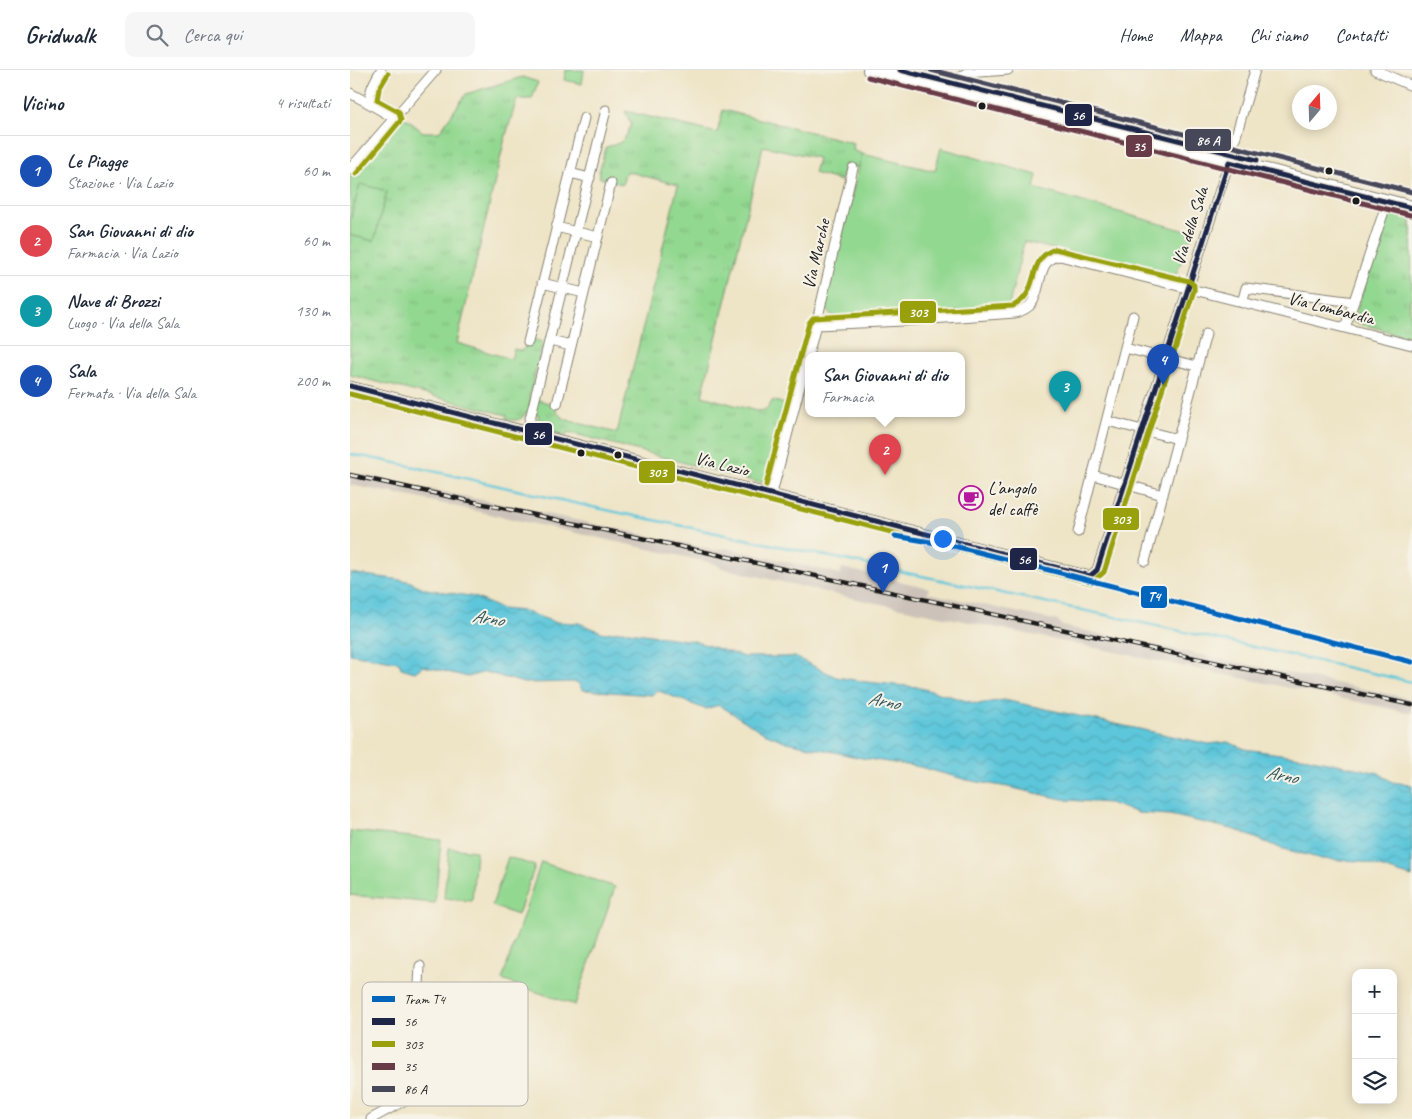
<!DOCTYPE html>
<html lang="it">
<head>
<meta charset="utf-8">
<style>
  body { margin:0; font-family:Caveat,sans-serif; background:#f6f6f7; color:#1f2937 }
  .controls { position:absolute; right:15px; bottom:15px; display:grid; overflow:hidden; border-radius:10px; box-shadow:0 2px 12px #0003 }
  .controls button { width:45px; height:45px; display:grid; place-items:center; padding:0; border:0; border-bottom:1px solid #e0e1e3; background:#fff; color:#1f2937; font:25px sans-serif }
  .compass { position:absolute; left:942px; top:15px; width:45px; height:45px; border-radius:50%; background:#fff; box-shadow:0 2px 12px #0003; rotate:19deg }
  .you { position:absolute; left:592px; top:468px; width:18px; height:18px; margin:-12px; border:4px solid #fff; border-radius:50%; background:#1a73e8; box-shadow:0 0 0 8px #1a73e833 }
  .badge { display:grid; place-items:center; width:32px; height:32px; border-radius:50%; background:#b5179e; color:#fff; font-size:16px; font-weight:700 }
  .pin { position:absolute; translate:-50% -41px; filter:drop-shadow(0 1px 2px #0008) }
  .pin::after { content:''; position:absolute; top:26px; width:18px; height:15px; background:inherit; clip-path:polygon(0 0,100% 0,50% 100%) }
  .popup { position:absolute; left:455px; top:282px; width:160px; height:65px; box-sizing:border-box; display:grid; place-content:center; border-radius:10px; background:#fff; filter:drop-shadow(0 1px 4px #0005); font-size:16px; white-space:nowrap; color:#747a83 }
  .popup b { font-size:19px; color:#1f2937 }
  .popup::after { content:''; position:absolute; left:50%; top:100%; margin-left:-10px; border:10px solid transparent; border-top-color:#fff }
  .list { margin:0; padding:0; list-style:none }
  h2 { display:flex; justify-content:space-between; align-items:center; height:65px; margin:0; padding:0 20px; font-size:21px }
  h2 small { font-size:16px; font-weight:400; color:#747a83 }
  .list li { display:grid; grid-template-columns:32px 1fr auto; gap:15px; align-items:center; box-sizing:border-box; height:70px; padding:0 20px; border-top:1px solid #e0e1e3 }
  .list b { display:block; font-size:19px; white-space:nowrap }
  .list p { margin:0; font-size:16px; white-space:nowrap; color:#747a83 }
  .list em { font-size:16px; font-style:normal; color:#747a83 }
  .icon { flex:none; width:28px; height:28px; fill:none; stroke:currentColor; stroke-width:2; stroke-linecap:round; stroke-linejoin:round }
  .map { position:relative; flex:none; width:1062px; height:1049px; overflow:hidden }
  header { display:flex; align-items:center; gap:30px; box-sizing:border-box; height:70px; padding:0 25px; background:#fff; border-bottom:1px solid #e0e1e3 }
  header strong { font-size:24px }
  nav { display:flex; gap:28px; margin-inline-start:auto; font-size:18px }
  .search { width:350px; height:45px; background:#f6f6f7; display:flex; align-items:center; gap:12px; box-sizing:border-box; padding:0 18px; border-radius:10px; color:#747a83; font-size:19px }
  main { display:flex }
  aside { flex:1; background:#fff }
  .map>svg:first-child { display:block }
</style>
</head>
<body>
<header>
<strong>Gridwalk</strong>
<div class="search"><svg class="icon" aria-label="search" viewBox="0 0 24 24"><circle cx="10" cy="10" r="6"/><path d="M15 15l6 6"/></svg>Cerca qui</div>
<nav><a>Home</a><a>Mappa</a><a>Chi siamo</a><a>Contatti</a></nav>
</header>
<main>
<aside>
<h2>Vicino<small>4 risultati</small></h2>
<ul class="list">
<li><span class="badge" style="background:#1a4fb4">1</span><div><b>Le Piagge</b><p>Stazione · Via Lazio</p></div><em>60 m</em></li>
<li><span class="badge" style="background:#e0444e">2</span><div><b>San Giovanni di dio</b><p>Farmacia · Via Lazio</p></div><em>60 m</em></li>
<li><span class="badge" style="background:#0f9aa8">3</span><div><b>Nave di Brozzi</b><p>Luogo · Via della Sala</p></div><em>130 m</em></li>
<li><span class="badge" style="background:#1a4fb4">4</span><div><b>Sala</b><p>Fermata · Via della Sala</p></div><em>200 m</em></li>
</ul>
</aside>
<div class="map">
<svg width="1062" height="1049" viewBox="0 0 1062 1049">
  <defs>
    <pattern id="grass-tufts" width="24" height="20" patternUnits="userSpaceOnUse" patternTransform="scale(1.25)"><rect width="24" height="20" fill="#93d891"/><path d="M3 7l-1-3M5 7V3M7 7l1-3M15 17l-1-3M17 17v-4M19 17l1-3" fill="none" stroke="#7eb97c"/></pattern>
    <pattern id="water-waves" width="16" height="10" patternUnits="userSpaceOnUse" patternTransform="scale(1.25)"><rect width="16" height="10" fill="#5dc6da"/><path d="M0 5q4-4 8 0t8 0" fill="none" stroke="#50aaba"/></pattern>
  </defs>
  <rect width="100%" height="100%" fill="#f7f3e8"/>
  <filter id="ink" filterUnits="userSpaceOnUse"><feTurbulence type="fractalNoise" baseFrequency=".02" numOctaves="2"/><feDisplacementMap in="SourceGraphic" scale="10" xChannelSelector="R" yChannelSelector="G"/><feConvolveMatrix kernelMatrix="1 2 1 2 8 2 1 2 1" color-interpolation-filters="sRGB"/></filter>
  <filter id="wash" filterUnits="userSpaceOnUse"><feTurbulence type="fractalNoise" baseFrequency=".0096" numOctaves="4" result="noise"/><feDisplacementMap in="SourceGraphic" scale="20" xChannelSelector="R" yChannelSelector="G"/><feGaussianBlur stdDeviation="1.12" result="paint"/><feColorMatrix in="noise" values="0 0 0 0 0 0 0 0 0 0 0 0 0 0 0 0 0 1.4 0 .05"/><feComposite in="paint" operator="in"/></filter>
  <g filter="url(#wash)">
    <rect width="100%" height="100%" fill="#eee4c6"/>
    <path fill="#ccc2b9" d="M0 402 366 480 376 478 490 504 492 498 579 518 578 523 708 551 712 556 1062 629V643L492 526 372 498 363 493 58 426 0 415Z"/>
    <path fill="url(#grass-tufts)" stroke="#587a56" d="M172 7 188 12 182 29H167L154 72 107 273 161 289 164 279 172 281 181 269 193 272 179 327 205 335C206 343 209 346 217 350L267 363 328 115 276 101 272 114 250 108 249 102 256 77C273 73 275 71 281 54L275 41 367 63 373 40 504 73 503 80 512 84 509 98 495 94 491 111 464 103 468 88 413 76 352 326 406 341 416 340 423 330 437 335 417 409 410 413 218 362 216 366 189 358 187 352 189 345 176 342C172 351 165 351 156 349L157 345 0 305V106L53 46 73 62H89L116 24Z
      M1038 141 1061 147 1062 228H1060V267L1003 252Z"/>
    <path fill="#93d891" stroke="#587a56" d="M216 0H234L232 14 214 10Z
      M591 78 687 105 684 118 843 163 825 207 674 172 658 239 485 247 479 243 475 235 512 84 585 101Z
      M10 114 37 121 24 171 0 165V151Z
      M0 761 91 770 85 833 0 825Z
      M99 778 126 781 122 831 94 828Z
      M158 787 185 796 168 845 142 836Z
      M191 792 265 817 225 935 152 910Z"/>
    <path fill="url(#water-waves)" stroke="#3c717b" d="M0 503 58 511 76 519 125 527 151 539 174 541 204 552 229 553 254 563 272 561 344 571 394 587H445L486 607 516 612 567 617 628 634 654 630 859 674 878 672 895 679 958 688 1029 703 1042 712 1062 715V807L1010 791 972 789 930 778 886 760 820 745 788 743 759 733 717 730 658 717 617 710 570 697 512 688 437 672 414 663 369 635 355 639 306 620 302 625 233 620 227 612 174 613 135 602 118 607 73 596 65 602 51 598 49 592 0 584Z"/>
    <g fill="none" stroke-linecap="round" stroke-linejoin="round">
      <path stroke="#5dc6da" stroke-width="2.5" d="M0 384C88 400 174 423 261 441 528 497 796 552 1062 612"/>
    </g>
  </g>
  <g filter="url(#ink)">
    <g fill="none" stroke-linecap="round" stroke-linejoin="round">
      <defs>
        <path id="street" d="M31 0C25 11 18 21 20 34L44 48
          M1025 0 1062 16
          M580 8 582 0
          M607 14 609 8 616 3 658 0
          M0 23 20 34
          M881 83 905 0
          M0 99 86 0
          M220 103 240 108
          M206 157 248 167
          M192 213 234 223
          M892 233 896 218 1004 232
          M466 255 553 251 665 243C671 241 678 239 682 233 692 219 687 187 710 186L1062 275
          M995 258 1037 132
          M200 271 221 276
          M178 272 234 48
          M775 278 847 296
          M0 316 740 506 747 500 879 92
          M207 334 261 113
          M757 351 828 369
          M177 361 256 40
          M743 405 813 425
          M422 423 466 255 503 98
          M728 462 783 246
          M795 491 856 264
          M21 1049 104 1003 86 984 68 933 70 896"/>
        <path id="primary" d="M520 0 1062 138"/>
      </defs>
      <use href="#street" stroke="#858071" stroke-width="11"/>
      <use href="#primary" stroke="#858071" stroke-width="16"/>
      <use href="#street" stroke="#fff" stroke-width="9"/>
      <use href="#primary" stroke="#fff" stroke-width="14"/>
      <defs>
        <path id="rail" d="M0 405 1062 635"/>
      </defs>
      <use href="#rail" stroke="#1c1c1c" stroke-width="4.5"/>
      <use href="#rail" stroke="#f7f3e8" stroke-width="2.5" stroke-dasharray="8" stroke-linecap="butt"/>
      <defs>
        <path id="bus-1" d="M550 0 907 90
          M0 316 740 506 747 500 879 92 1062 138"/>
        <path id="bus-2" d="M6 104 51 50 49 42 27 30 29 19 38 4
          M0 324 741 513 754 502 844 220V215L839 211 705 179C675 189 692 222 663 236L463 248 459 253 416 415"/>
        <path id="bus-3" d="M518 7 1060 145"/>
        <path id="bus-4" d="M581 0 1062 122"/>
      </defs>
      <use href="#bus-1" stroke="#f7f3e8" stroke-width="9"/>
      <use href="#bus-2" stroke="#f7f3e8" stroke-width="9"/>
      <use href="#bus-3" stroke="#f7f3e8" stroke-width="9"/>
      <use href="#bus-4" stroke="#f7f3e8" stroke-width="9"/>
      <use href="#bus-1" stroke="#1f2547" stroke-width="5"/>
      <use href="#bus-2" stroke="#98a10c" stroke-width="5"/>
      <use href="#bus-3" stroke="#673b47" stroke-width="5"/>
      <use href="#bus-4" stroke="#47475a" stroke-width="5"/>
      <defs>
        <path id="tram-1" d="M545 466 604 476 1062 592"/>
      </defs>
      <use href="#tram-1" stroke="#f7f3e8" stroke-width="9"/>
      <use href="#tram-1" stroke="#0065bd" stroke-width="5"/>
    </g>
  </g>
  <defs>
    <symbol id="cafe-ring" viewBox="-11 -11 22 22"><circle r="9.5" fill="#f7f3e8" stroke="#b5179e" stroke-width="1.5"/><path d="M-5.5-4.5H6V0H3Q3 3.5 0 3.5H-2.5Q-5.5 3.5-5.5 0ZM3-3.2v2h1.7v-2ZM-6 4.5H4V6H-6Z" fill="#b5179e"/></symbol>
  </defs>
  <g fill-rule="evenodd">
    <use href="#cafe-ring" x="607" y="414" width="28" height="28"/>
  </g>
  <g fill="#1c1c1c" stroke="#f7f3e8" stroke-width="2">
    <circle cx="632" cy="36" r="4.5"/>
    <circle cx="979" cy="101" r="4.5"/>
    <circle cx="1006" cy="131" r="4.5"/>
    <circle cx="231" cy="383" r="4.5"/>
    <circle cx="268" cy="385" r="4.5"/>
  </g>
  <g text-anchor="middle" stroke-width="4" stroke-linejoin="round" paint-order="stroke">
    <g font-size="18" fill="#1c1c1c" stroke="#f7f3e8">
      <text transform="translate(840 156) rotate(-72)" y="6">Via della Sala</text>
      <text transform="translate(466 184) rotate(-77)" y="6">Via Marche</text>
      <text transform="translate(981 238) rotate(14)" y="6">Via Lombardia</text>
      <text transform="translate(372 394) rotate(14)" y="6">Via Lazio</text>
    </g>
    <g font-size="18" fill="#1c1c1c" stroke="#f7f3e8" text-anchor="start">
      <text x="638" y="424">L’angolo<tspan x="638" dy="21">del caffè</tspan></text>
    </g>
    <g font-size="19" font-style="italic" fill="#33585e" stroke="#f7f3e8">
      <text transform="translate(138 547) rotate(9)" y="7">Arno</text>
      <text transform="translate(534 630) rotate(11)" y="7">Arno</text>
      <text transform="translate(932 704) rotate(11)" y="7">Arno</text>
    </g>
  </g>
  <rect x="12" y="912" width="166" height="124" rx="8" fill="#f7f3e8" stroke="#b5b2ab" stroke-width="1"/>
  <rect x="22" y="926" width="23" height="6" fill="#0065bd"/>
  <rect x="22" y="948" width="23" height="7" fill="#1f2547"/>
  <rect x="22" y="971" width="23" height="6" fill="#98a10c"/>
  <rect x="22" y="993" width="23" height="7" fill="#673b47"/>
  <rect x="22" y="1016" width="23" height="6" fill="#47475a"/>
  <g font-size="14" fill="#1c1c1c">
    <text x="54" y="934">Tram T4</text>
    <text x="54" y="956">56</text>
    <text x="54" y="979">303</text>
    <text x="54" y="1001">35</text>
    <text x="54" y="1024">86 A</text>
  </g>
  <g stroke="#f7f3e8" stroke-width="2">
    <rect x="714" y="33" width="29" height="24" rx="5" fill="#1f2547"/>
    <rect x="834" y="58" width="48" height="24" rx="5" fill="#47475a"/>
    <rect x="775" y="64" width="28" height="24" rx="5" fill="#673b47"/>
    <rect x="549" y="230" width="38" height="24" rx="5" fill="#98a10c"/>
    <rect x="174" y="352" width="29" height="24" rx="5" fill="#1f2547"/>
    <rect x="288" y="390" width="38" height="24" rx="5" fill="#98a10c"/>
    <rect x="752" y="437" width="38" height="24" rx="5" fill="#98a10c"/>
    <rect x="659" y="477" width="29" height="24" rx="5" fill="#1f2547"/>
    <rect x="790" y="515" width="28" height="24" rx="5" fill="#0065bd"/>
  </g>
  <g font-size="14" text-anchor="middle" font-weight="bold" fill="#fff">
    <text x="728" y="50">56</text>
    <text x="858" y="75">86 A</text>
    <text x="789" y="81">35</text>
    <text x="568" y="247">303</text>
    <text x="188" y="369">56</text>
    <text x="307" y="407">303</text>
    <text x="771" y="454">303</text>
    <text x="674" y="494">56</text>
    <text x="804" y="531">T4</text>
  </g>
</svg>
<div class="controls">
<button>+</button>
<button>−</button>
<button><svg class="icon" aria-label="layers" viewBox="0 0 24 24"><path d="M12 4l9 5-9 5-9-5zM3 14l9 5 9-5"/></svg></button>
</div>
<svg class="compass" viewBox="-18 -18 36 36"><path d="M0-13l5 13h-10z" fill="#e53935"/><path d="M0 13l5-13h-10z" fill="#747a83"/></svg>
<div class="you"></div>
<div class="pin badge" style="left:533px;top:523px;background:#1a4fb4">1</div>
<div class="pin badge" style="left:535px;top:405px;background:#e0444e">2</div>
<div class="popup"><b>San Giovanni di dio</b>Farmacia</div>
<div class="pin badge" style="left:715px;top:342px;background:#0f9aa8">3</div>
<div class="pin badge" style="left:813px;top:315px;background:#1a4fb4">4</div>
</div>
</main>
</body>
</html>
